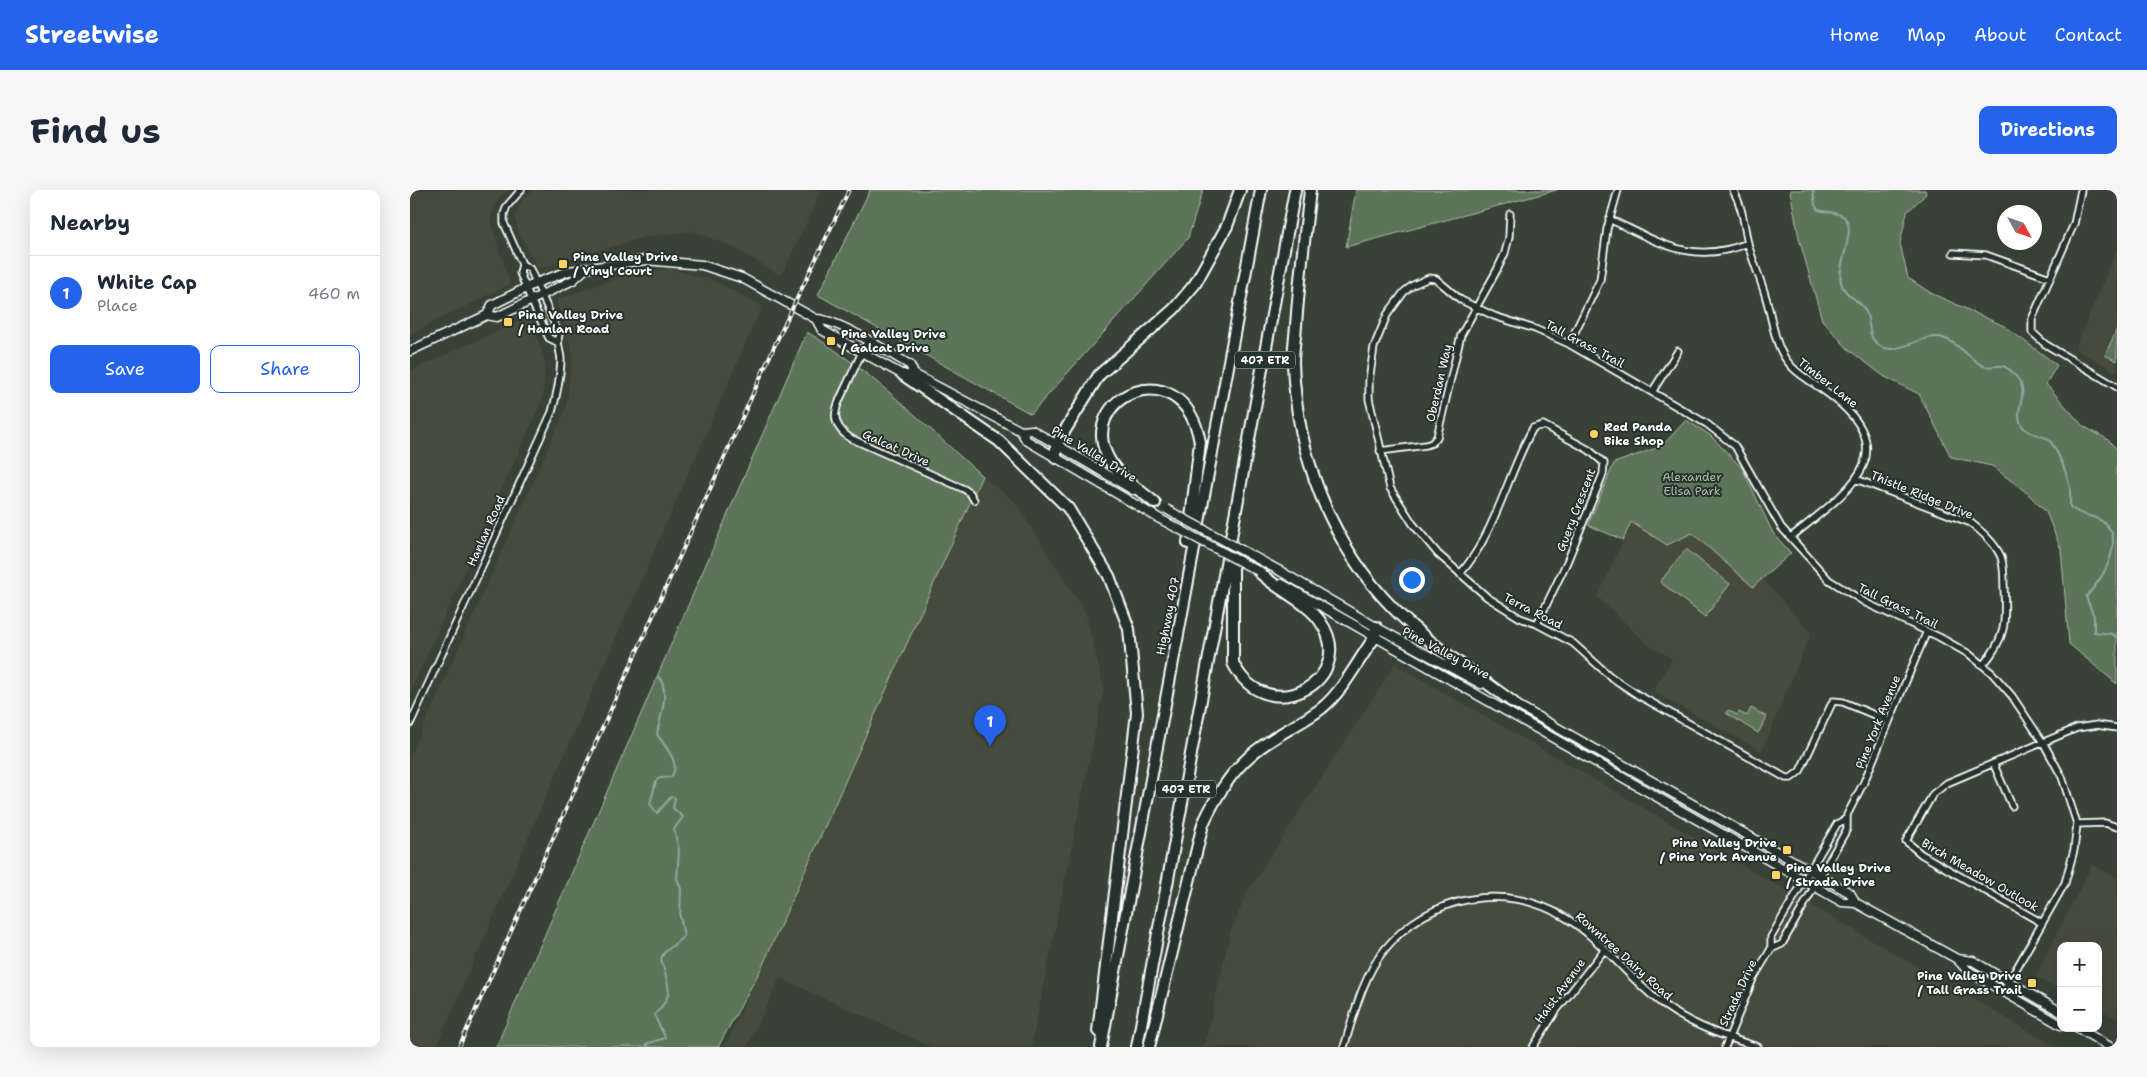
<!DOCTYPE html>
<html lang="en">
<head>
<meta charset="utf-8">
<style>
  body { margin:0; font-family:"Shantell Sans",sans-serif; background:#f6f6f7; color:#1f2937 }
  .controls { position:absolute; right:15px; bottom:15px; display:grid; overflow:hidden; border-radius:10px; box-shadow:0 5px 20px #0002 }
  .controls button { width:45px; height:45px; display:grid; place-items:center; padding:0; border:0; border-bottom:1px solid #e0e1e3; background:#fff; color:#1f2937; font:25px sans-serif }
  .compass { position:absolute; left:1587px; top:15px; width:45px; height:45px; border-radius:50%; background:#fff; box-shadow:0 5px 20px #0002; rotate:130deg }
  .you { position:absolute; left:1001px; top:389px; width:18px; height:18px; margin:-12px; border:4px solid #fff; border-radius:50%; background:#1a73e8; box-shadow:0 0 0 8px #1a73e833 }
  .badge { display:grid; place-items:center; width:32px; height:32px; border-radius:50%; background:#2563eb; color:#fff; font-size:16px; font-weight:700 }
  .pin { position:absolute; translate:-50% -41px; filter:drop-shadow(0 1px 2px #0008) }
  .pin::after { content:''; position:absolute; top:26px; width:18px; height:15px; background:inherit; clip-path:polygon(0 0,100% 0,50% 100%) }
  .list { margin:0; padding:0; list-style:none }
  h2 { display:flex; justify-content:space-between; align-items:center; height:65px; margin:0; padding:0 20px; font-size:21px }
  h2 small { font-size:16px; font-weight:400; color:#747a83 }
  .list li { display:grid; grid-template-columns:32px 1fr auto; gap:15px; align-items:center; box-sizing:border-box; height:75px; padding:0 20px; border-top:1px solid #e0e1e3 }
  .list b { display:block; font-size:19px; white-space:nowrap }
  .list p { margin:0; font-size:16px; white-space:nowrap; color:#747a83 }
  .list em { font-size:16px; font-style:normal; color:#747a83 }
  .actions { display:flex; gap:10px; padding:15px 20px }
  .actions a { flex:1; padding:11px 0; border:1px solid #2563eb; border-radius:10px; text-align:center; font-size:18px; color:#2563eb }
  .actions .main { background:#2563eb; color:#fff }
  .map { position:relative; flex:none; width:1707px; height:857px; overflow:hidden; border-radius:10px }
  header { display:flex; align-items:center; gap:30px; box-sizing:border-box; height:70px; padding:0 25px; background:#2563eb; color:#fff }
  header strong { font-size:24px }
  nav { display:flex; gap:28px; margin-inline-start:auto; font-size:18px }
  .intro { display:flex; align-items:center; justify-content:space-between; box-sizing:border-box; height:120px; padding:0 30px }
  h1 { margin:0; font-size:35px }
  .button { padding:12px 22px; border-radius:10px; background:#2563eb; color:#fff; font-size:18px; font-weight:700 }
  main { display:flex; gap:30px; padding:0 30px }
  aside { flex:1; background:#fff; border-radius:10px; box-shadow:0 5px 20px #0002 }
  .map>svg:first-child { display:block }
</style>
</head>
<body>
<header>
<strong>Streetwise</strong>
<nav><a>Home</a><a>Map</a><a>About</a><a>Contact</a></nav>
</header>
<div class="intro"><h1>Find us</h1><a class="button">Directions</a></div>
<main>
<aside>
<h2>Nearby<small></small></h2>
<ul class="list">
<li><span class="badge">1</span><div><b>White Cap</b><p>Place</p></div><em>460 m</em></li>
</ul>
<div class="actions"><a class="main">Save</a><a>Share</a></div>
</aside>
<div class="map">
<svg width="1707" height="857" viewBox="0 0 1707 857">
  <rect width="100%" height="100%" fill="#394237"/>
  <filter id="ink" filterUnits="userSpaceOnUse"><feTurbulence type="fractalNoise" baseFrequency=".02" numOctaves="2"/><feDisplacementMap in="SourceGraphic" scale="10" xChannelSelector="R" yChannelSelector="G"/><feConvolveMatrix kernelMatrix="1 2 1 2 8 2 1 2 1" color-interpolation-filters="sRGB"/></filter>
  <g filter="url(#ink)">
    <path fill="#464c3e" d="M0 0H98L86 11 80 31 100 94 0 144Z
      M125 0H412L371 86 325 58 283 41 235 47 128 79 108 41 105 27 112 9Z
      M1707 59V182L1665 159Z
      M259 79 305 91 352 116 26 857H0V567L156 218 163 163 146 110 219 84Z
      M121 126 135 174 133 208 0 502V181Z
      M572 286 605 312 676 424 694 498 621 857H522L370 788 337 857H315Z
      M1221 332 1257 355 1282 343 1343 397 1352 388 1401 443 1352 561 1243 502 1262 469 1237 454 1188 407Z
      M985 474 1646 857H794L821 741 837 703Z
      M1682 675 1707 687V828L1688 819V756H1651V800L1625 787Z"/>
    <path fill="#5c7458" stroke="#aebaac" d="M460 0H793L778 48 621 224 408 105Z
      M946 0H1147L936 57Z
      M1380 0H1515L1516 4 1497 22 1490 53 1498 88 1521 103 1594 136 1647 175 1636 194 1673 236 1697 249 1707 259V494L1659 454 1651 359 1636 322 1617 303 1582 276 1541 267 1509 204 1475 187 1439 160 1412 130 1389 48Z
      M1707 139V171L1695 165Z
      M397 142C462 181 516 236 572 286L351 779 308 857H86Z
      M1276 230 1300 245 1332 278 1363 343 1381 363 1343 397 1282 343 1257 355 1221 332 1213 350 1178 335 1204 273 1252 256Z
      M1276 359 1320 394 1295 427 1250 392Z
      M1341 518 1357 527 1348 543 1316 523 1318 520 1327 525 1329 522 1337 526Z"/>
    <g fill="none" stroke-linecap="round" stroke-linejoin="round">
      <path stroke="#90a6a6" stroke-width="2" d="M1403 0 1405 15 1408 20C1415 22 1424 22 1431 25 1451 34 1426 74 1431 92 1434 106 1448 108 1455 120 1460 128 1458 141 1463 149 1481 176 1512 138 1536 149 1550 155 1560 169 1573 176 1578 178 1586 175 1592 176 1599 177 1610 189 1612 197 1615 210 1603 224 1613 237 1618 244 1629 244 1636 248 1645 252 1657 284 1659 294 1661 301 1660 310 1660 317 1671 326 1677 324 1688 329 1695 332 1699 337 1702 343 1707 367 1691 390 1676 407L1684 426V442L1702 444 1707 448
        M239 857 236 854 255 848C253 839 246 834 245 824 266 803 258 796 251 769L254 763 274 746 270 726 271 699 267 688 269 660 264 639 273 627 263 618 265 608 261 607 247 623 240 614 246 591 250 588 261 587C272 573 255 557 247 544 250 527 261 500 248 486"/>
      <defs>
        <path id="minor" d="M111 0 97 16 94 24V33L112 74 110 83 121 110 139 148 147 152
          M1323 0C1333 17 1334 36 1338 54 1343 72 1351 90 1356 108 1361 125 1363 143 1370 159 1380 181 1395 187 1413 200 1501 262 1438 301 1381 347
          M1671 0 1664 34 1622 129V142L1635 154 1707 197
          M1199 29C1249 52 1282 76 1338 53
          M1543 63 1576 65 1640 88
          M457 152C451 164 445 177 439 190 429 212 414 230 440 248L554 299 560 303 564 310
          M1159 154 1190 90 1197 39 1208 0
          M1242 202 1268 161
          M970 261 1016 255 1022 253 1027 247 1051 145 1087 80 1095 63 1099 47 1100 24
          M1446 289 1561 333C1572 342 1585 353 1591 367 1594 376 1594 388 1594 398 1596 433 1596 448 1573 475
          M1050 384C1086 343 1097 285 1123 238L1133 235 1179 260 1194 273 1193 284 1157 372 1127 434
          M1479 531 1433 512 1423 511 1390 581 1381 588H1376L1228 505 1201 487 1163 453 1127 434 1110 428 1077 407 1028 364 1003 334 980 298 959 209V191L964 157 977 125 994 102 1003 95 1019 88 1026 89 1051 110 1084 126 1125 139 1159 154 1297 234 1325 256 1371 337 1419 390 1456 413 1529 447 1559 464 1582 483 1602 506 1634 554 1652 587 1667 634 1664 660 1655 693 1593 802
          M0 534 142 222C147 205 150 188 151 171 151 161 146 154 149 144L120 79 112 74
          M1584 575 1602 616
          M1667 634 1695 633 1707 637
          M1632 733 1511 664 1496 651 1523 604 1537 593 1667 538 1687 535 1707 538
          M1361 759 1372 754 1437 639V625L1454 592 1517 441
          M934 857C944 824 953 786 975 759 1019 705 1096 691 1156 728 1194 751 1219 790 1255 816 1283 836 1316 847 1348 857
          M1123 857 1146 821 1195 759
          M1315 857 1343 789 1361 759V747L1427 634 1436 629"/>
        <path id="secondary" d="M77 125 82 115 126 93 159 81 235 70 292 75 332 88 406 129C430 130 477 162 500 175L504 184 611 241 622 240 723 300
          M406 129 412 140 493 185H498
          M0 161 77 125 87 127 163 90 174 80
          M611 241 616 250 750 329
          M870 381 966 437 1071 494
          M872 394 1432 712 1446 713 1547 769 1558 781 1651 835
          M1100 511 1440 703 1446 713
          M1547 769 1563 771 1651 822
          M1668 838 1700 857"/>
        <path id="motorway" d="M900 0C895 45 889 90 886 136 885 148 883 161 883 173 886 262 920 353 982 417 1018 454 1063 482 1104 513
          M493 185 589 251 658 318 699 386 719 439 727 523 688 841
          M646 268V255L689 185 764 119 785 94 817 36 830 0
          M745 313C730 300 710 288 700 271 662 207 773 158 790 252L778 353
          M823 369V473C857 542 951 489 910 431 896 411 867 400 848 381
          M691 857 851 0
          M727 857 885 0
          M739 857 793 634C805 608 820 583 841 565 862 546 890 535 912 518 934 500 948 470 965 447L966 437"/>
      </defs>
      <use href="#minor" stroke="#fff" stroke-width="9"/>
      <use href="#secondary" stroke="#fff" stroke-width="11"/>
      <use href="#motorway" stroke="#fff" stroke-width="14"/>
      <use href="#minor" stroke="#26332d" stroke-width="5.5"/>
      <use href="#secondary" stroke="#26332d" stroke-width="8"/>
      <use href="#motorway" stroke="#26332d" stroke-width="10"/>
      <defs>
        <path id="rail" d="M49 857 368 148 439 0"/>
      </defs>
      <use href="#rail" stroke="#fff" stroke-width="4"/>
      <use href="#rail" stroke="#26332d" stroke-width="2" stroke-dasharray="5.5" stroke-linecap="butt"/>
      <defs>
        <path id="secondary-bridge" d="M756 319 870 381
          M750 329 848 381"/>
      </defs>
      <use href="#secondary-bridge" stroke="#fff" stroke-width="11" stroke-linecap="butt"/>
      <use href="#secondary-bridge" stroke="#26332d" stroke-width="8"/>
    </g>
  </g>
  <g fill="#ffd166" stroke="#26332d" stroke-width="2">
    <rect x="148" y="69" width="10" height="10" rx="2.5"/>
    <rect x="93" y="127" width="10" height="10" rx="2.5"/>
    <rect x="416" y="146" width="10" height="10" rx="2.5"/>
    <circle cx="1184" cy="244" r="5"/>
    <rect x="1372" y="655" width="10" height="10" rx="2.5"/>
    <rect x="1361" y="680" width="10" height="10" rx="2.5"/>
    <rect x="1617" y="788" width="10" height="10" rx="2.5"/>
  </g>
  <g text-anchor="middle" stroke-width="4" stroke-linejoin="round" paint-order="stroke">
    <g fill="#26332d" stroke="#bec2c0" stroke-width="1">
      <rect x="825" y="161.5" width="60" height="17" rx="4"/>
      <rect x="746" y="590.5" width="60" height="17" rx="4"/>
    </g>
    <g font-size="11" font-weight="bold" fill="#fff">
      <text x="855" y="174">407 ETR</text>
      <text x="776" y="603">407 ETR</text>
    </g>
    <g font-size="12" font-weight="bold" fill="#fff" stroke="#26332d" text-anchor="start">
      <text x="163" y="71">Pine Valley Drive<tspan x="163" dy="14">/ Vinyl Court</tspan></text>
      <text x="108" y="129">Pine Valley Drive<tspan x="108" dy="14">/ Hanlan Road</tspan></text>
      <text x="431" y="148">Pine Valley Drive<tspan x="431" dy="14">/ Galcat Drive</tspan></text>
      <text x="1194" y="241">Red Panda<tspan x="1194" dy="14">Bike Shop</tspan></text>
      <text x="1367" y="657" text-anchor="end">Pine Valley Drive<tspan x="1367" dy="14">/ Pine York Avenue</tspan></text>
      <text x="1376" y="682">Pine Valley Drive<tspan x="1376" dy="14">/ Strada Drive</tspan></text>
      <text x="1612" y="790" text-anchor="end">Pine Valley Drive<tspan x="1612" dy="14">/ Tall Grass Trail</tspan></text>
    </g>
    <g font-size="12" fill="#fff" stroke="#26332d">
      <text transform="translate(1175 154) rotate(28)" y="4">Tall Grass Trail</text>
      <text transform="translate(1029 193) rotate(-77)" y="4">Oberdan Way</text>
      <text transform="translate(1418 193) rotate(38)" y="4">Timber Lane</text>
      <text transform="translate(486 258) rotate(24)" y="4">Galcat Drive</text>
      <text transform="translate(684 264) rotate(31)" y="4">Pine Valley Drive</text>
      <text transform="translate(1512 305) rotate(22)" y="4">Thistle Ridge Drive</text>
      <text transform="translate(1166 320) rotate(-69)" y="4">Guery Crescent</text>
      <text transform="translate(76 341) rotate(-66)" y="4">Hanlan Road</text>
      <text transform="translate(1488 416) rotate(26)" y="4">Tall Grass Trail</text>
      <text transform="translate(1123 421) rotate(27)" y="4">Terra Road</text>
      <text transform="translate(758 426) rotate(-79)" y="4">Highway 407</text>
      <text transform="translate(1036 463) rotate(28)" y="4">Pine Valley Drive</text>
      <text transform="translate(1468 532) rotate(-68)" y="4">Pine York Avenue</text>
      <text transform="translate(1570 685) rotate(30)" y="4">Birch Meadow Outlook</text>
      <text transform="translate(1214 766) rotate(42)" y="4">Rowntree Dairy Road</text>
      <text transform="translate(1150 801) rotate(-54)" y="4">Haist Avenue</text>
      <text transform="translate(1328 803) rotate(-65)" y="4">Strada Drive</text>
    </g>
    <g font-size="12" fill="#aebaac" stroke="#26332d">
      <text x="1282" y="291">Alexander<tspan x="1282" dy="14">Elisa Park</tspan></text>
    </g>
  </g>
</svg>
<div class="controls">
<button>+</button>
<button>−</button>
</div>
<svg class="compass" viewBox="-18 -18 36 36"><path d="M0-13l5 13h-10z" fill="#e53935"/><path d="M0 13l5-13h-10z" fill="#747a83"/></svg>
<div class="you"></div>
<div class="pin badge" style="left:580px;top:556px">1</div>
</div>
</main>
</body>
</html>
